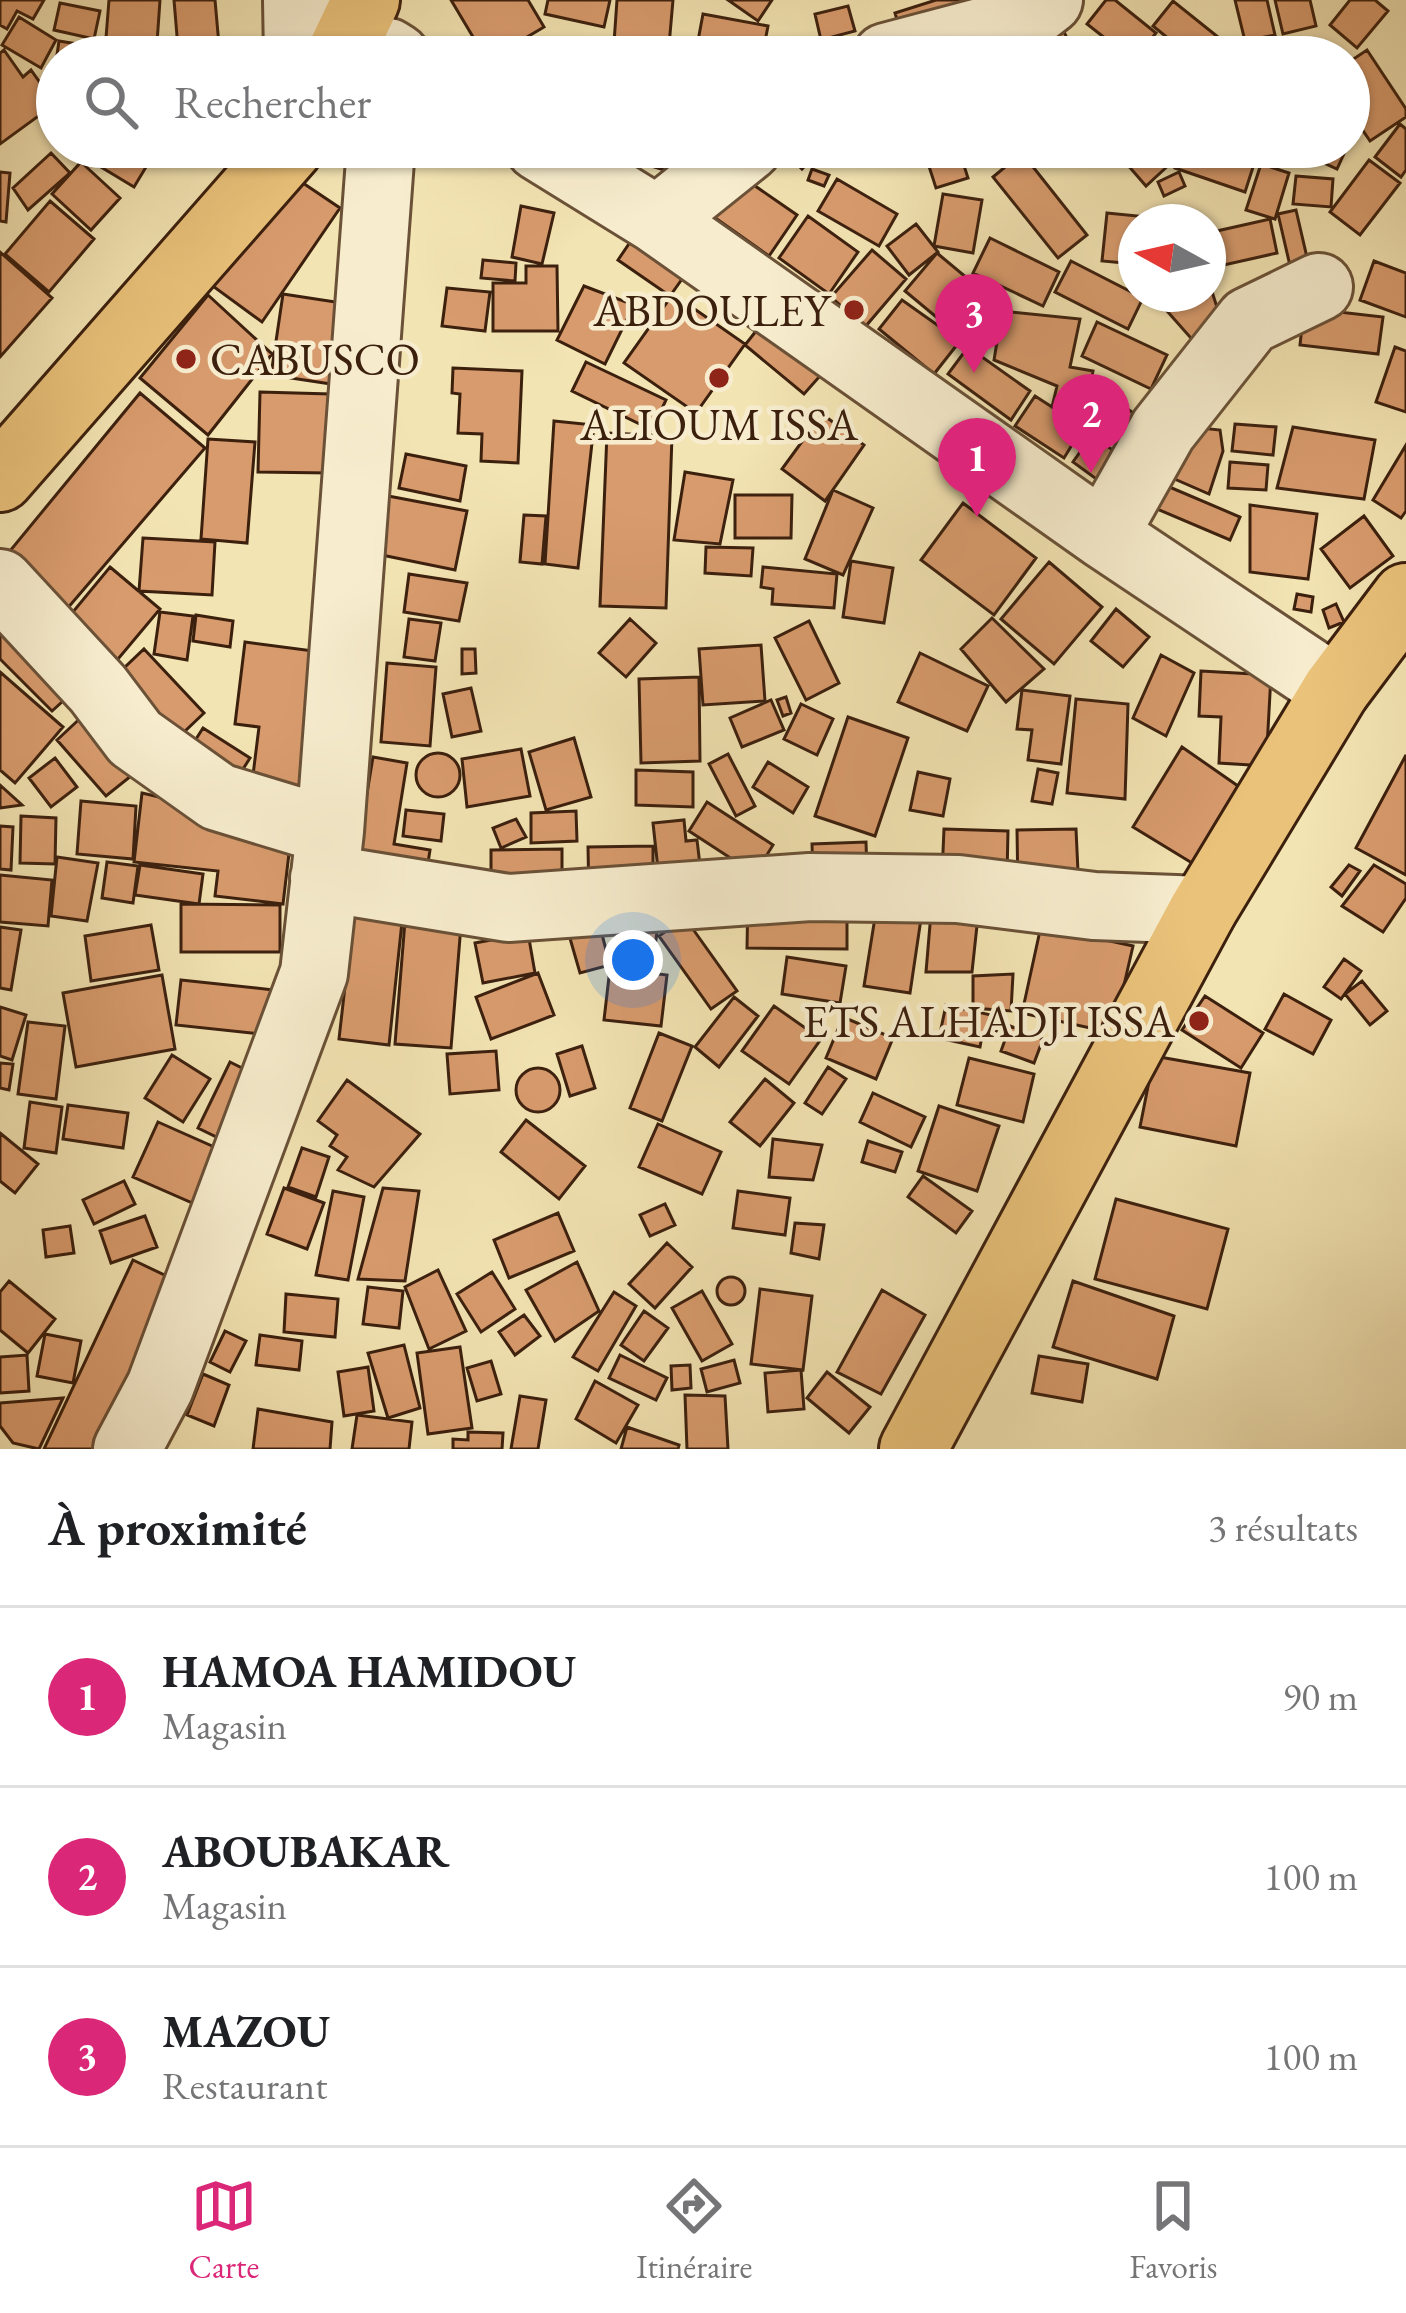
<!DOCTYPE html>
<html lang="fr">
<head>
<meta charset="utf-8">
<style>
  body { margin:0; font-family:"EB Garamond",serif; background:#f2f2f2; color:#202124 }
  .compass { position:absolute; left:1118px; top:204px; width:108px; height:108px; border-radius:50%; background:#fff; box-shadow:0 3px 9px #0004; rotate:278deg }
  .you { position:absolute; left:633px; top:960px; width:42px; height:42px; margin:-30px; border:9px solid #fff; border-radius:50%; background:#1a73e8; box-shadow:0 0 0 18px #1a73e833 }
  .badge { display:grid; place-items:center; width:78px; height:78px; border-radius:50%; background:#db2777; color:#fff; font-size:39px; font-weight:700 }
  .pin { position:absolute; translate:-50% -99px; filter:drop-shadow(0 3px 6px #0008) }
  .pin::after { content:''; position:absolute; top:63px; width:42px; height:36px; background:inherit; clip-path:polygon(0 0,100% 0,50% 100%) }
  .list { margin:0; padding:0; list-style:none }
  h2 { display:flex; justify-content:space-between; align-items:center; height:156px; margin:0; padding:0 48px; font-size:51px }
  h2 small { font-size:39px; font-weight:400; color:#757577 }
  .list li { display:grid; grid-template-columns:78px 1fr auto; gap:36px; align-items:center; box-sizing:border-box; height:180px; padding:0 48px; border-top:3px solid #e0e0e0 }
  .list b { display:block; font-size:45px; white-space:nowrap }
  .list p { margin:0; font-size:39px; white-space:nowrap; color:#757577 }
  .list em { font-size:39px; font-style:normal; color:#757577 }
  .icon { flex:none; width:66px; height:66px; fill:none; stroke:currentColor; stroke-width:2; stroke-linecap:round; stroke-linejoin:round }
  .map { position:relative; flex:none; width:1406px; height:1449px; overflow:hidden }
  .search { position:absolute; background:#fff; box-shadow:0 3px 9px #0004; left:36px; right:36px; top:36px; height:132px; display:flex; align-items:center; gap:30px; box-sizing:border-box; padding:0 42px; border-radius:66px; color:#757577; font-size:45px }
  .sheet { height:696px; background:#fff }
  nav { display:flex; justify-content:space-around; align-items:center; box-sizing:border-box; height:168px; border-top:3px solid #e0e0e0; background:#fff; font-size:33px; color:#757577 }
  nav a { display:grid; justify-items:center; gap:6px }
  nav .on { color:#db2777 }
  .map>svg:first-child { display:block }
</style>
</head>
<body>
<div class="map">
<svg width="1406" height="1449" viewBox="0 0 1406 1449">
  <rect width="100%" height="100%" fill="#f3e4b3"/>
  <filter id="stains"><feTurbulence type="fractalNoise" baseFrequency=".00167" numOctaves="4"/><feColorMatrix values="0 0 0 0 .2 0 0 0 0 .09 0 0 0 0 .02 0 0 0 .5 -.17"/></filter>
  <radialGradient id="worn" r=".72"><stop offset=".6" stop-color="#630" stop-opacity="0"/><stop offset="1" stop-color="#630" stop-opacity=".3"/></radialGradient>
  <path fill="#d89b6d" stroke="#3c200e" stroke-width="3" d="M0 0H44L33 19 17 11 7 29 0 25Z
    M109 0H160L157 43 106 38Z
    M174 0H215L219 45 178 48Z
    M451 0H528L544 27 493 57H485Z
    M548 0H610L604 27 545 14Z
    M617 0H673L668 57H613Z
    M728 0H772L758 21Z
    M936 0H965L972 23 904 43 895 13Z
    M1106 0H1115L1156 33 1137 57H1129L1087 24Z
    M1235 0H1267L1275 35 1245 41Z
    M1275 0H1310L1316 26 1283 34Z
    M1350 0H1375L1388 11 1357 48 1330 25Z
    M1173 1 1233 49 1227 57H1191L1153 26Z
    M60 3 100 11 94 39 54 30Z
    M848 6 855 31 821 40 815 14Z
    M703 14 768 26 762 57H695Z
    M19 17 56 40 41 68 2 45Z
    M1060 23 1071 47 1049 57H1021L1014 43Z
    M59 41 127 52 126 57H57V83L53 82Z
    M4 50 23 77 31 70 55 104 0 144V53Z
    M1367 50 1406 109V117L1370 141 1349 110V62Z
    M1400 124 1406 129V170L1401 177 1375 157Z
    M99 147H158L134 187 91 161Z
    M646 147H675L691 153 684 176 641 163Z
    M780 147H822L802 169Z
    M936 147H958L968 178 936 188 924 151Z
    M1048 147H1084L1054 161Z
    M1128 147H1157L1171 163 1146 186 1119 155Z
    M1183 147H1211L1255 161 1245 192 1175 168Z
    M1289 147H1347L1337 169Z
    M51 153 70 173 28 210 13 188Z
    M1022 153 1087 235 1058 258 993 177Z
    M1369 160 1400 183 1360 235 1330 212Z
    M81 162 120 198 91 230 52 194Z
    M1261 164 1289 173 1275 219 1246 210Z
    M812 169 829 175 824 186 808 180Z
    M732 170 797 215 769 256 704 210Z
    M0 172 10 173 6 222 0 221Z
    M1179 172 1185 186 1164 196 1158 182Z
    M288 173 340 208 262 322 210 284Z
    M1296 176 1333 179 1331 207 1293 204Z
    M837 179 897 214 879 246 818 211Z
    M943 194 982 200 973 253 934 246Z
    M50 201 94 239 49 292 5 254Z
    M521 206 554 213 542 264 512 257Z
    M1296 210 1309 266 1291 270 1278 214Z
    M1107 213 1158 218V222H1136V264L1102 261Z
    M808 216 858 252 829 294 779 258Z
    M1270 219 1277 253 1215 267 1208 233Z
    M916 224 938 252 909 275 887 246Z
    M639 229 692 265 670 296 618 260Z
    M990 238 1059 272 1043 306 973 273Z
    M872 250 906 279 865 327 831 297Z
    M0 252 52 298 0 357Z
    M937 253 997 303 965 341 905 291Z
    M483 260 516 263 515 281 481 278Z
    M1071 261 1143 298 1128 329 1055 292Z
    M1374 261 1406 273V317L1360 300Z
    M526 266H557L558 331H493V283H526Z
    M1208 279 1222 323 1197 345 1152 294H1208Z
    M584 286 634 305 605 364 557 340Z
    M447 288 490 292 485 331 442 326Z
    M283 294 342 303 331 384 271 375Z
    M673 294 745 344 696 413 624 363Z
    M208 295 272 354 208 435 140 378Z
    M902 300 960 341 934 374 879 329Z
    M1304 308 1383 317 1378 354 1300 345Z
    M1002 311 1080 319 1070 367 1093 371 1085 413 1052 407 1057 386 994 360Z
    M1097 322 1167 355 1151 389 1082 356Z
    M760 326 820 376 804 394 745 345Z
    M968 347 1030 391 1011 420 948 374Z
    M1395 347 1406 351V412L1376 402Z
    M586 362 666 400 652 430 572 391Z
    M453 368 522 371 518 463 481 461 482 434 458 433 460 394 452 393Z
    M260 392 330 394 329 473 258 472Z
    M140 393 205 448 54 624 0 563Z
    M1035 396 1083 427 1064 458 1015 426Z
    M1129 410 1152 426 1134 453 1111 437Z
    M822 414 864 445 825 501 782 469Z
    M554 421 594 425 578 568 545 564Z
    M1235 424 1276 427 1273 455 1232 451Z
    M1173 425 1220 430 1223 451 1209 494 1154 470Z
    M1293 427 1375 440 1364 499 1277 488Z
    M607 433 672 436 666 608 600 606Z
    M1092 435 1140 470 1121 497 1073 462Z
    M208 439 255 442 247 543 201 539Z
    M1406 445V511L1401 518 1373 500Z
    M406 454 466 466 460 501 399 488Z
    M1230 462 1268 465 1266 490 1228 488Z
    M685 472 733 480 720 544 674 540Z
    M1160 483 1240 517 1230 540 1150 506Z
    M833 490 873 508 843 575 805 559Z
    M383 495 467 511 455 570 372 553Z
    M735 495H792L791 538H735Z
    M963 503 1036 558 994 615 921 560Z
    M1250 505 1317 514 1308 579 1250 572Z
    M524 515 546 516 542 564 520 562Z
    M1364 516 1393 556 1350 588 1321 549Z
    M143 538 215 542 212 595 139 591Z
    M706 547 753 548 751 576 705 573Z
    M851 561 893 568 884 623 843 617Z
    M1049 562 1102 607 1054 664 1001 619Z
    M110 567 160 609 108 671 58 630Z
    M763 567 837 574 834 608 772 604 773 589 761 587Z
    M409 574 467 583 459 621 404 612Z
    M1297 594 1313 597 1311 612 1294 609Z
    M1336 604 1344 622 1329 628 1323 610Z
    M1116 609 1149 637 1123 667 1091 641Z
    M160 612 193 616 187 660 154 654Z
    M196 615 233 621 230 647 193 641Z
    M20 616 83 683 52 711 0 659V635Z
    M992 618 1044 669 1006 702 961 649Z
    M409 619 441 623 435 661 404 657Z
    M630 619 656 643 626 677 599 653Z
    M809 621 839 683 806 700 775 638Z
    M245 642 321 652 302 806 250 799 259 727 235 724Z
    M761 645 765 701 703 705 699 649Z
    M144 649 204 713 164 751 104 687Z
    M462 649H475L476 673 462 674Z
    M920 653 988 686 967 731 898 702Z
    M1161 655 1194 673 1166 736 1133 718Z
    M387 663 436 667 430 746 381 742Z
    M1201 671 1271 675 1266 766 1219 763 1221 717 1199 716Z
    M0 672 63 727 15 783 0 770Z
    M699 677 700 761 641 763 639 679Z
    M471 688 481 731 452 737 443 694Z
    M1022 690 1070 696 1061 764 1028 760 1032 730 1017 729Z
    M786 697 791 713 783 716 777 700Z
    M1076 699 1128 704 1125 799 1067 793Z
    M771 700 784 730 742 747 730 718Z
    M801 704 833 719 817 755 784 739Z
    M88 711 141 768 106 796 57 740Z
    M848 717 908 738 875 836 815 816Z
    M203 728 250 758 231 788 184 758Z
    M574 738 591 797 546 810 529 752Z
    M1182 747 1238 786 1192 863 1133 827Z
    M521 749 530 796 467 807 462 759Z
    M416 775a22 22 0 1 1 44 0a22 22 0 1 1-44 0Z
    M728 754 755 806 736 816 709 764Z
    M1406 755V875L1356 848Z
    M373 757 407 763 394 844 430 850 425 882 354 872Z
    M55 758 77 787 51 807 29 778Z
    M768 762 808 787 793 813 753 787Z
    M1038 769 1058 773 1052 804 1032 801Z
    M636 770 693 772V807L636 805Z
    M918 772 950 779 943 816 910 810Z
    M0 785 22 805 0 808Z
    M142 793 292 828 283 904 215 896 218 871 134 862Z
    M81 801 136 806 133 859 77 854Z
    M707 802 773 845 755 874 689 831Z
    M406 810 444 814 441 841 403 836Z
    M576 811 577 841 531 843V813Z
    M21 816 56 818 55 864 20 863Z
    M516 819 526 837 501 848 493 828Z
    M684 820 686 841 697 840 700 865 661 897 653 823Z
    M0 826 13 827 11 870 0 869Z
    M944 829 1008 831 1007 875 942 874Z
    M1076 829 1079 893 1018 894 1017 830Z
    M866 842 867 873 813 875 812 844Z
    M653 846V897L589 898 588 847Z
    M562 849V901H491V850Z
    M57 857 98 863 87 921 51 916Z
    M107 862 138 866 133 903 102 898Z
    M140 865 203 874 199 904 135 895Z
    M1349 865 1360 871 1342 896 1331 887Z
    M1374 865 1406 884V898L1383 932 1342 906Z
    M0 875 52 880 48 926 0 922Z
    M748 894 847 895V949L747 948Z
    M932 901 979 907 972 972H926Z
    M181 904 280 905V952H181Z
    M877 905 922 912 910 993 864 986Z
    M406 909 462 913 451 1048 395 1044Z
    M353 916 402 922 389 1045 339 1039Z
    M685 918 737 991 711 1009 659 936Z
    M598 919 610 965 580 973 567 928Z
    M622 920 658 924 653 963 618 959Z
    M151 925 159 970 91 981 85 936Z
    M1041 926 1133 946 1113 1033 1022 1013Z
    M0 927 21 930 11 990 0 988Z
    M528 933 535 973 483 983 475 943Z
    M787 957 846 966 840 1003 782 994Z
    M1344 959 1361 971 1341 999 1324 987Z
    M610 968 667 975 661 1026 604 1020Z
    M538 973 554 1015 491 1039 476 997Z
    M1013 974 1011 1011 973 1008V976Z
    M162 975 175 1049 76 1067 63 993Z
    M181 980 274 990 269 1035 176 1025Z
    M1362 981 1387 1011 1370 1025 1345 994Z
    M1284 994 1331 1020 1313 1054 1265 1029Z
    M1205 996 1263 1033 1241 1068 1182 1030Z
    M734 997 758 1016 719 1067 695 1047Z
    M946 1005 1000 1017 994 1039 982 1036 980 1047 939 1038Z
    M774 1006 821 1039 789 1084 742 1051Z
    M0 1007 26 1015 12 1060 0 1056Z
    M843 1017 893 1038 876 1079 826 1058Z
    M28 1022 65 1026 56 1099 18 1094Z
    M1010 1026 1043 1039 1034 1063 1001 1051Z
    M659 1033 692 1046 662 1121 630 1108Z
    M582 1046 595 1088 570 1096 557 1054Z
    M496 1051 499 1090 450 1094 447 1054Z
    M172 1055 210 1079 183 1122 145 1098Z
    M1154 1056 1250 1073 1236 1146 1140 1127Z
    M969 1058 1034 1074 1023 1122 957 1105Z
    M230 1062 266 1080 235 1146 198 1128Z
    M0 1063 13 1064 9 1090 0 1088Z
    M828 1067 846 1079 822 1114 805 1103Z
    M516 1090a22 22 0 1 1 44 0a22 22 0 1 1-44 0Z
    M765 1079 794 1103 760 1146 730 1122Z
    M347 1080 420 1134 374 1187 338 1170 347 1157 330 1146 337 1135 318 1121Z
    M873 1093 925 1117 911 1147 860 1122Z
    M30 1102 62 1107 56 1153 24 1148Z
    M68 1105 128 1113 123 1148 63 1139Z
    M939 1106 999 1126 977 1191 918 1171Z
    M526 1120 585 1166 559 1199 501 1152Z
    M158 1122 221 1150 197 1205 133 1177Z
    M658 1124 721 1152 702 1194 639 1167Z
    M0 1133 38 1164 15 1193 0 1181Z
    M773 1139 822 1145 813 1180 769 1177Z
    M868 1141 902 1152 895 1172 862 1162Z
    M302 1148 329 1157 316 1197 288 1187Z
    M923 1176 972 1211 956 1233 908 1197Z
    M124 1181 135 1204 94 1224 83 1200Z
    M284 1188 324 1203 307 1249 267 1234Z
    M383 1188 419 1191 405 1281 358 1279Z
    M333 1191 364 1197 348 1280 316 1275Z
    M738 1191 790 1198 785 1235 733 1228Z
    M1116 1199 1228 1229 1207 1309 1095 1279Z
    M665 1204 675 1225 650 1236 640 1215Z
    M558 1213 574 1251 509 1278 494 1240Z
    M145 1216 157 1247 111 1263 100 1231Z
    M795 1223 824 1225 819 1259 791 1253Z
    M70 1226 74 1253 46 1257 43 1230Z
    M667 1243 692 1267 655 1308 629 1284Z
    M133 1260 177 1281 97 1449H44Z
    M577 1262 599 1311 555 1341 526 1290Z
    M438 1270 466 1331 429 1349 405 1287Z
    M492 1272 515 1309 481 1332 457 1294Z
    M717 1291a14 14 0 1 1 28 0a14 14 0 1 1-28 0Z
    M9 1281 55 1319 28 1353 0 1330V1292Z
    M1073 1281 1174 1316 1157 1379 1053 1347Z
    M368 1287 403 1291 399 1328 363 1324Z
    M760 1289 812 1296 803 1370 751 1364Z
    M882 1290 925 1315 881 1394 837 1372Z
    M702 1291 732 1344 702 1361 672 1308Z
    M614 1292 636 1306 598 1371 573 1357Z
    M286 1294 338 1299 335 1337 284 1332Z
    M644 1311 668 1328 644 1361 621 1345Z
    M524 1315 540 1336 515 1355 499 1332Z
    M225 1331 246 1341 230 1372 210 1362Z
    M45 1334 81 1341 73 1383 37 1376Z
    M260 1335 302 1341 299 1370 256 1365Z
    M404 1345 420 1408 388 1418 368 1353Z
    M460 1347 472 1428 428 1434 417 1353Z
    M27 1355 29 1391 0 1393V1357Z
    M620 1355 667 1378 656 1400 609 1378Z
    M1039 1356 1088 1364 1082 1402 1032 1393Z
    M734 1360 740 1383 707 1392 701 1369Z
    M491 1361 501 1394 477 1401 467 1368Z
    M690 1365 691 1388 672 1390 671 1366Z
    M368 1367 374 1411 344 1416 338 1372Z
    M801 1370 804 1409 768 1412 765 1373Z
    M827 1372 870 1407 849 1433 807 1398Z
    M203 1374 229 1385 214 1426 187 1415Z
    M595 1381 638 1405 616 1443 576 1419Z
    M685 1395 725 1396 728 1449H687Z
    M520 1396 546 1400 538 1449H511Z
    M63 1398 39 1449 13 1443 0 1426V1403Z
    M258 1409 332 1422 330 1449H253Z
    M357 1415 412 1422 409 1449H352Z
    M627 1427 679 1445 678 1449H621Z
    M468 1432 503 1433 502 1449H453V1439L468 1440Z"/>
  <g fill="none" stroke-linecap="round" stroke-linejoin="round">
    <defs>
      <path id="minor" d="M297 0 298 57
        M382 57 388 52 396 57
        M886 57 1022 21 1049 0
        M539 147 657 220 1104 535 1336 690
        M657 220 748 147
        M1104 535 1163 430 1249 321 1319 287
        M0 583 98 689 135 738 218 797 330 831
        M324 878 508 908 810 887 958 889 1094 906 1203 910
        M127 1449 160 1387 314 973 330 831 381 147"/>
      <path id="major" d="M339 57 366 0
        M0 478 290 147
        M913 1449 1203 910 1336 690 1406 597"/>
    </defs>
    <use href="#minor" stroke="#6a5137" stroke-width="72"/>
    <use href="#major" stroke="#3c200e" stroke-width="72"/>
    <use href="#minor" stroke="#f7edce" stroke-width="66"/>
    <use href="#major" stroke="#eac27a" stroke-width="66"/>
  </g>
  <g fill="#8f2418" stroke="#f7edce" stroke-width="4.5">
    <circle cx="854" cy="310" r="12"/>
    <circle cx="186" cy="359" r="12"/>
    <circle cx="719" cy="378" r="12"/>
    <circle cx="1199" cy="1021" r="12"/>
  </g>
  <g text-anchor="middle" stroke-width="9" stroke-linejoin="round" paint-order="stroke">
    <g font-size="45" fill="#3c200e" stroke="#f7edce" text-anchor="end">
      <text x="830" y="326">ABDOULEY</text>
      <text x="210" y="375" text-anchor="start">CABUSCO</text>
      <text x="719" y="440" text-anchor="middle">ALIOUM ISSA</text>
      <text x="1175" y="1037">ETS ALHADJI ISSA</text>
    </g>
  </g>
  <rect width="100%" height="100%" filter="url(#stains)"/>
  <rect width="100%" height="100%" fill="url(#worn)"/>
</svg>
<svg class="compass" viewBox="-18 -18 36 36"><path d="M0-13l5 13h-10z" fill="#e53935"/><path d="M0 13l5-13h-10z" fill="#757577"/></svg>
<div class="you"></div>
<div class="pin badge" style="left:977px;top:517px">1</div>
<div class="pin badge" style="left:1091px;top:473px">2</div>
<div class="pin badge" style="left:974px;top:373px">3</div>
<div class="search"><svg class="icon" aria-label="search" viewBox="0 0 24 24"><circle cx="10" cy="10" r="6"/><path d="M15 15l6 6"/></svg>Rechercher</div>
</div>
<section class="sheet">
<h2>À proximité<small>3 résultats</small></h2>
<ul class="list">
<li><span class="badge">1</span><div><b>HAMOA HAMIDOU</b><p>Magasin</p></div><em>90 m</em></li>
<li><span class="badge">2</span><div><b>ABOUBAKAR</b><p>Magasin</p></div><em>100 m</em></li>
<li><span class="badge">3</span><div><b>MAZOU</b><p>Restaurant</p></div><em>100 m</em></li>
</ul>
</section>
<nav>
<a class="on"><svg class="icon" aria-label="map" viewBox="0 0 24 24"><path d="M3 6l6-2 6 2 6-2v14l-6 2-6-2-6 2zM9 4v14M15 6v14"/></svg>Carte</a>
<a><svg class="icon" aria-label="directions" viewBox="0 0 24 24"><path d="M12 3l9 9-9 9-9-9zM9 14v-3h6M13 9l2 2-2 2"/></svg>Itinéraire</a>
<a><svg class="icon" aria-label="saved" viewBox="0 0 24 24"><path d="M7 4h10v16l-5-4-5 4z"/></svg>Favoris</a>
</nav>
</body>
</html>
